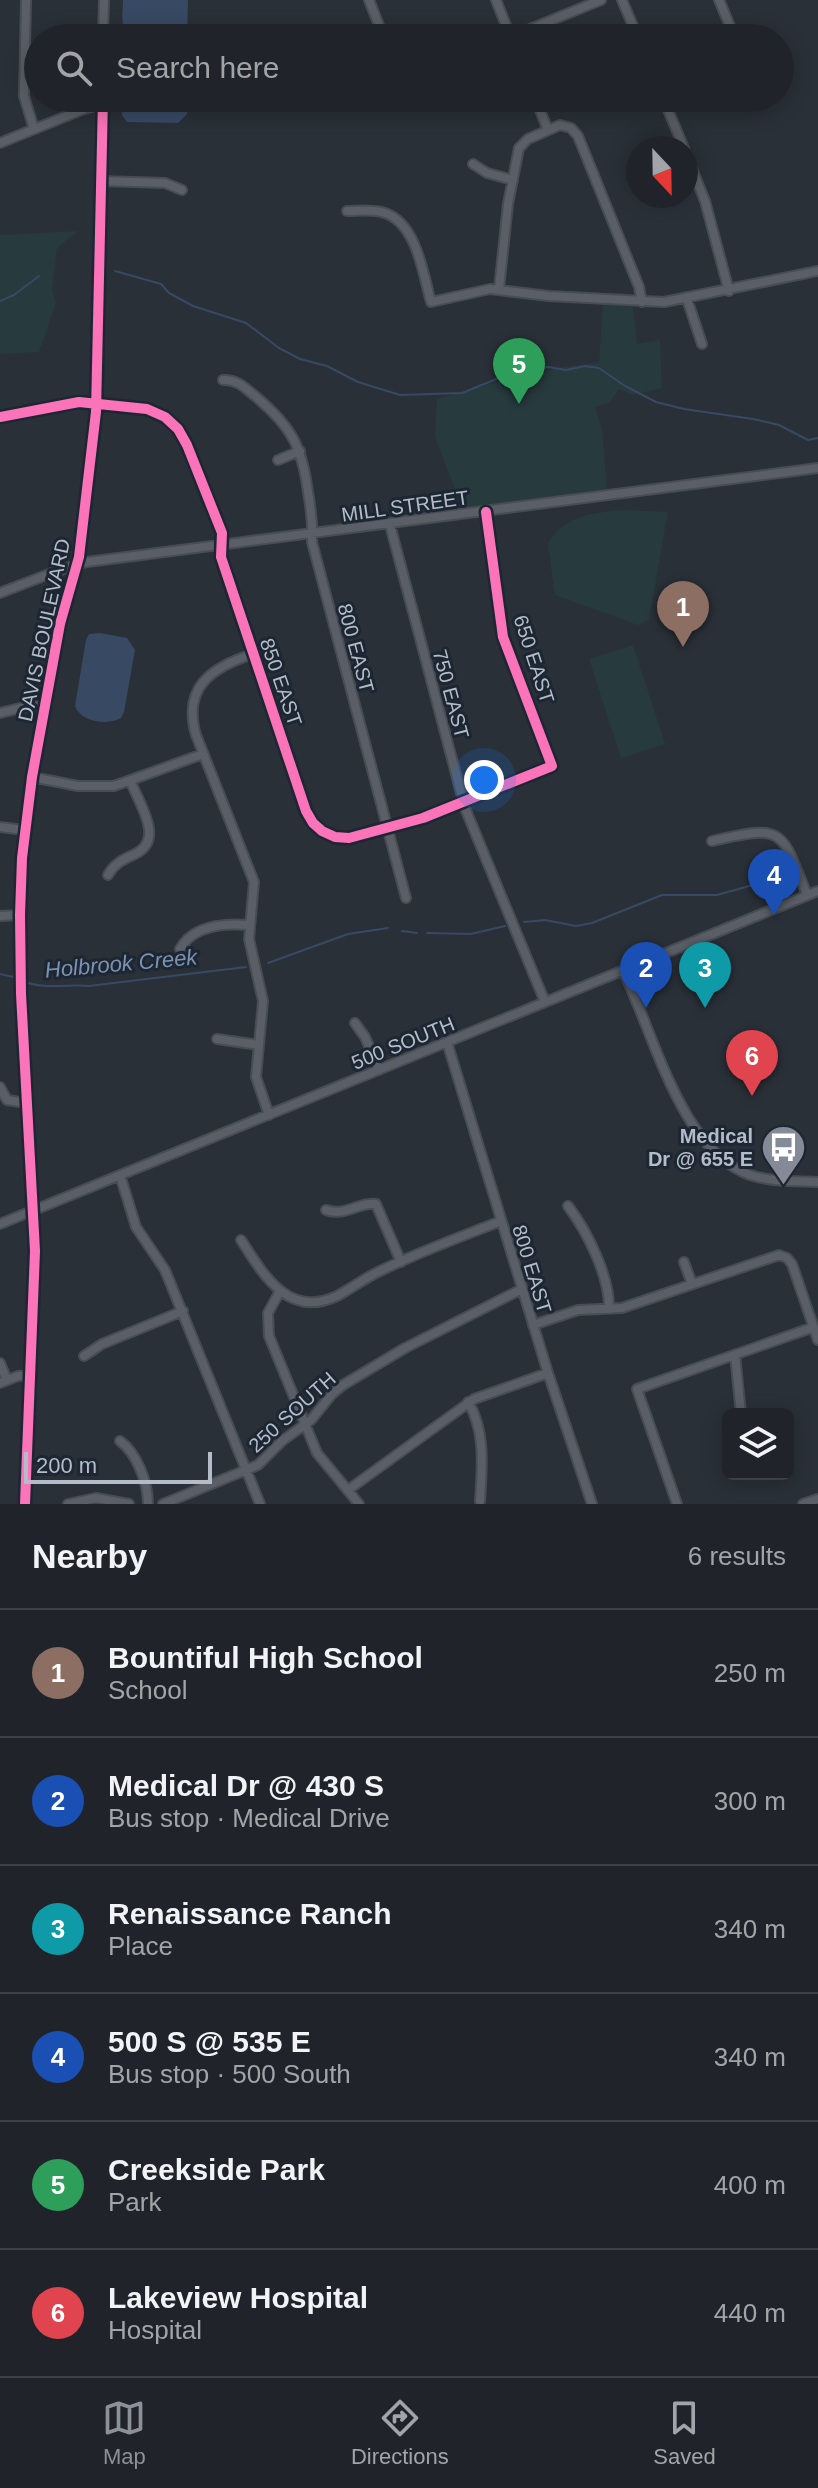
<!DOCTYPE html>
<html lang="en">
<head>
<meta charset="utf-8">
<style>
  body { margin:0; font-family:Helvetica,sans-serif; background:#2d3036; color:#f1f3f6 }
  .controls { position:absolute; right:24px; bottom:24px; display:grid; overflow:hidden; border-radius:12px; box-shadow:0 4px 20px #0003 }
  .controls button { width:72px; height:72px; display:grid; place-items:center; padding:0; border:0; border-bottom:2px solid #3d4147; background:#20242a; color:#f1f3f6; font:40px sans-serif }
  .compass { position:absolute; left:626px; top:136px; width:72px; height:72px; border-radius:50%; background:#20242a; box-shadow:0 4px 20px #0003; rotate:158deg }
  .scale { position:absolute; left:24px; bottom:20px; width:188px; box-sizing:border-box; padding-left:8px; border:4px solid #b4bcc9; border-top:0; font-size:22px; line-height:28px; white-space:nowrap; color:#b4bcc9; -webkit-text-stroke:6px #1d2633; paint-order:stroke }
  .you { position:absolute; left:484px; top:780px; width:28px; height:28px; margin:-20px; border:6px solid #fff; border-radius:50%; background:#1a73e8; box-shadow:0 0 0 12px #1a73e833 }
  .badge { display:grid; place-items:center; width:52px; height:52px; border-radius:50%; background:#8c9099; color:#fff; font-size:26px; font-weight:700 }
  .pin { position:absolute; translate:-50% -66px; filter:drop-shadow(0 2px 4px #0008) }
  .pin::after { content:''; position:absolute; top:42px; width:28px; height:24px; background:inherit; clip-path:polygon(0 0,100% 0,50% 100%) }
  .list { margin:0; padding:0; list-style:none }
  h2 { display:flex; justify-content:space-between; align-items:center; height:104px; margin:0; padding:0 32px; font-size:34px }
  h2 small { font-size:26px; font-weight:400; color:#a2a4a8 }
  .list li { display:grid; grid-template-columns:52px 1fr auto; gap:24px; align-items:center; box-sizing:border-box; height:128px; padding:0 32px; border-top:2px solid #3d4147 }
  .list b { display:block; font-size:30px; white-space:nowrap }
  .list p { margin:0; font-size:26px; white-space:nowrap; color:#a2a4a8 }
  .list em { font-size:26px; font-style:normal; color:#a2a4a8 }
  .icon { flex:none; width:44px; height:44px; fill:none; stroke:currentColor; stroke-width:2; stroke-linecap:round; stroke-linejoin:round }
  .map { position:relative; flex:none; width:818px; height:1504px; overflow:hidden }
  .search { position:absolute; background:#20242a; box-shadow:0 4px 20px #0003; left:24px; right:24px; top:24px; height:88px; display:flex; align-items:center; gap:20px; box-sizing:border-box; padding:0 28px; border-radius:44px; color:#a2a4a8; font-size:30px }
  .sheet { height:872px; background:#20242a }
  nav { display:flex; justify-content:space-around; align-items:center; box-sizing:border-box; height:112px; border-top:2px solid #3d4147; background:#20242a; font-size:22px; color:#a2a4a8 }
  nav a { display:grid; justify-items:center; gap:4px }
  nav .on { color:#8c9099 }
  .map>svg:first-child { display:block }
</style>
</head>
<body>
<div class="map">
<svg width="818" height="1504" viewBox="0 0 818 1504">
  <rect width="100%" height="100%" fill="#2a3038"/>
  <path fill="#273a3e" d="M78 231 57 248 52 290 56 303 39 352 0 354V235Z
    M603 305 633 307 637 344 660 340 662 388 632 395 619 389 610 402 595 407 602 429 607 489 462 508 435 436 437 399C490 384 544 367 599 363Z
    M625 510 668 512 649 620 638 625 555 595 548 544C562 515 597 512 625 510Z
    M633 645 665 744 621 758 589 659Z"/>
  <path fill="#384963" d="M123 0H188L187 38C174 38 129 43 124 27 121 20 123 8 123 0Z
    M121 98H187V114L178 123 127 122 122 115Z
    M100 633 127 638 135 650 124 712 121 718C107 726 81 722 75 706L86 640 89 634Z"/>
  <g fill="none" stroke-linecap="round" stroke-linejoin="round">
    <path stroke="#384963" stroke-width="2" d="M115 271 161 284 169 293 193 306 246 323 279 348 300 359 327 366 358 382 400 395 462 393 499 378 509 379 534 368 549 367 566 370 585 366 599 368 625 386 656 402 684 409 753 419 779 425 808 440 818 438
      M0 301 14 295 39 276
      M524 922 545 920 576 926 592 923 662 895H717L760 883 779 892
      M402 931 417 933
      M427 933 471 934 505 926
      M268 963 348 934 388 928
      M0 974 18 978
      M24 981C41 990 69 984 89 986L246 967"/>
    <defs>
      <path id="minor" d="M26 0 24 96 34 129
        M369 0 384 38
        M496 0 511 38
        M622 0 638 38
        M719 0 735 38
        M103 38 104 0
        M508 38 601 0
        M535 98 548 130
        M663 98 684 148
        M0 143 84 109 103 104
        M686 154 705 201 729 291
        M473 164 487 173 513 180
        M101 181 165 183 182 190
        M347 211C359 211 373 209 385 213 417 224 423 274 431 302L490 289 549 296 664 302 818 271
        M499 289 508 204 519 148 528 139 560 125 571 128 578 136 639 287 642 302
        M687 299 702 344
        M223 380C237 379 245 388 255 396 291 426 302 446 308 492 311 509 313 525 312 542L406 898
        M0 417 79 402 147 409 165 417 178 429 187 445 222 533 221 557 306 811 313 823 322 831 335 837 349 838 423 818 552 766 503 637 486 512
        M278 460 300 451
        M390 525 465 808 545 1002
        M0 593 57 571 87 562 818 468
        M253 654C212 667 182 687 196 735L254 882 249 939 263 1001 256 1077 269 1115
        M0 713 29 706 45 707
        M32 777 78 786H114L203 754
        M0 827 24 830
        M712 841C784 824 781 829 807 895
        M108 875C114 864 122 860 133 855 166 841 140 806 131 782
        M0 916 20 915
        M180 949C193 925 225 923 249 925
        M623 971C654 1033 680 1150 750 1175 772 1182 796 1181 818 1182
        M355 1023 365 1037 379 1070
        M217 1039 259 1045
        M447 1042 548 1373 592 1504
        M0 1087 7 1100 26 1103
        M120 1175 136 1227 165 1270 260 1504
        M568 1206C587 1231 610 1277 609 1309
        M326 1210C345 1217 358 1202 376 1204L401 1262
        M0 1224 818 891
        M241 1240C263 1274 288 1319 337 1296 352 1288 365 1278 380 1271 419 1252 460 1237 501 1221
        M684 1262 692 1284
        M280 1291 268 1313 269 1336 317 1453 359 1504
        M533 1325 578 1310 622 1308 779 1255 787 1258 792 1264 818 1340
        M735 1355 741 1414
        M84 1356 102 1344 183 1311
        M0 1363 7 1380
        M0 1383 18 1376 30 1375
        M468 1402C486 1431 482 1468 480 1501
        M120 1441C137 1453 148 1483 148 1504
        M348 1490 474 1399 548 1373
        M25 1504 35 1251 21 994 20 915 22 858 32 777 60 624 79 557 96 412 103 98
        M68 1504 96 1498 129 1504
        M163 1504 258 1465 282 1441 311 1420 332 1394 343 1385 405 1348 522 1289
        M677 1504 637 1389 814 1327
        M803 1504 818 1499"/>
    </defs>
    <use href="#minor" stroke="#484c53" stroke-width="12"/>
    <use href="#minor" stroke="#5a5e66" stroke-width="8"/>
    <defs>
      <path id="cycleway" d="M0 417 79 402 147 409 165 417 178 429 187 445 222 533 221 557 306 811 313 823 322 831 335 837 349 838 423 818 552 766 503 637 486 512
        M25 1504 35 1251 21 994 20 915 22 858 32 777 60 624 79 557 96 412 103 98"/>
    </defs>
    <use href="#cycleway" stroke="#1d2633" stroke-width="15"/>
    <use href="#cycleway" stroke="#fb73b8" stroke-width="10"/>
  </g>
  <defs>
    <symbol id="bus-pin" viewBox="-11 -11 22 30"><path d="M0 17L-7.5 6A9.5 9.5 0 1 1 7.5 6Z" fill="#848b96" stroke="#1d2633"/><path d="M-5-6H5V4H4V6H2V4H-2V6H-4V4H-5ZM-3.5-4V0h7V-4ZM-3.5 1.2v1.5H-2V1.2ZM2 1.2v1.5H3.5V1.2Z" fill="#fff"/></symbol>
  </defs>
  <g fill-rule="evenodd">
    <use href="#bus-pin" x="758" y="1122" width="51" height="69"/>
  </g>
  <g text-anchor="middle" stroke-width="6" stroke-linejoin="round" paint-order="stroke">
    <g font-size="20" fill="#b4bcc9" stroke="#1d2633">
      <text transform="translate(405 506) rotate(-8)" y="7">MILL STREET</text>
      <text transform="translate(44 630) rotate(-78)" y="7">DAVIS BOULEVARD</text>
      <text transform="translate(356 648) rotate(75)" y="7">800 EAST</text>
      <text transform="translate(534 659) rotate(72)" y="7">650 EAST</text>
      <text transform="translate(281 682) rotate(71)" y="7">850 EAST</text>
      <text transform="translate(451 694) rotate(75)" y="7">750 EAST</text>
      <text transform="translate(403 1043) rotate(-22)" y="7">500 SOUTH</text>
      <text transform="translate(532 1269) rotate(73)" y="7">800 EAST</text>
      <text transform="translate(292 1412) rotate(-42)" y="7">250 SOUTH</text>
    </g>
    <g font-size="20" font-weight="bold" fill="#b4bcc9" stroke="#1d2633" text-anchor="end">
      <text x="753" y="1143">Medical<tspan x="753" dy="23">Dr @ 655 E</tspan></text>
    </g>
    <g font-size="22" font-style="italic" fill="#7c92b1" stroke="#1d2633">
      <text transform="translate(121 963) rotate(-5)" y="8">Holbrook Creek</text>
    </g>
  </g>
</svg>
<div class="controls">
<button><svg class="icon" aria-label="layers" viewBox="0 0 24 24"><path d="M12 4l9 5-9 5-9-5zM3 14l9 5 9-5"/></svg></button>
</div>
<svg class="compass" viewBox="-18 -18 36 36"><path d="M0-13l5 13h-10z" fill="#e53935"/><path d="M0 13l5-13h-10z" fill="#a2a4a8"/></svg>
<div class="scale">200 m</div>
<div class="you"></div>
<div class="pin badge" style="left:683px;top:647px;background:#8d6e63">1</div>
<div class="pin badge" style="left:646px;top:1008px;background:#1a4fb4">2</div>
<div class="pin badge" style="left:705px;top:1008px;background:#0f9aa8">3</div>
<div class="pin badge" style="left:774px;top:915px;background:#1a4fb4">4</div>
<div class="pin badge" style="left:519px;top:404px;background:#2e9e5b">5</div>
<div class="pin badge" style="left:752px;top:1096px;background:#e0444e">6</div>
<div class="search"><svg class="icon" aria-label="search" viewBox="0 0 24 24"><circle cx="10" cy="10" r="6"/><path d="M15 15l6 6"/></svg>Search here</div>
</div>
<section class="sheet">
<h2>Nearby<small>6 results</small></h2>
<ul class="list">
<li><span class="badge" style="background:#8d6e63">1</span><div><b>Bountiful High School</b><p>School</p></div><em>250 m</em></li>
<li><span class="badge" style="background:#1a4fb4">2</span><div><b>Medical Dr @ 430 S</b><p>Bus stop · Medical Drive</p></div><em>300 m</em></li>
<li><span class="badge" style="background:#0f9aa8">3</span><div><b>Renaissance Ranch</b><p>Place</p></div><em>340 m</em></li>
<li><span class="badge" style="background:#1a4fb4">4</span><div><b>500 S @ 535 E</b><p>Bus stop · 500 South</p></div><em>340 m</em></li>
<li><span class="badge" style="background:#2e9e5b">5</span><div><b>Creekside Park</b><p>Park</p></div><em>400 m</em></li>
<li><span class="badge" style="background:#e0444e">6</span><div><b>Lakeview Hospital</b><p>Hospital</p></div><em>440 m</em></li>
</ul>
</section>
<nav>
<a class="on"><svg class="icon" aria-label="map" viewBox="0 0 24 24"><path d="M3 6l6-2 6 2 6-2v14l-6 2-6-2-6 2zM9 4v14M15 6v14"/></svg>Map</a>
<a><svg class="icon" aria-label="directions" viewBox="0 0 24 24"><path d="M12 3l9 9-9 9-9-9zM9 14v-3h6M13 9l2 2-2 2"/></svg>Directions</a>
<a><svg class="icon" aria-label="saved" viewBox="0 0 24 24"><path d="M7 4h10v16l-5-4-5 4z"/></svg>Saved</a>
</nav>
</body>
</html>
